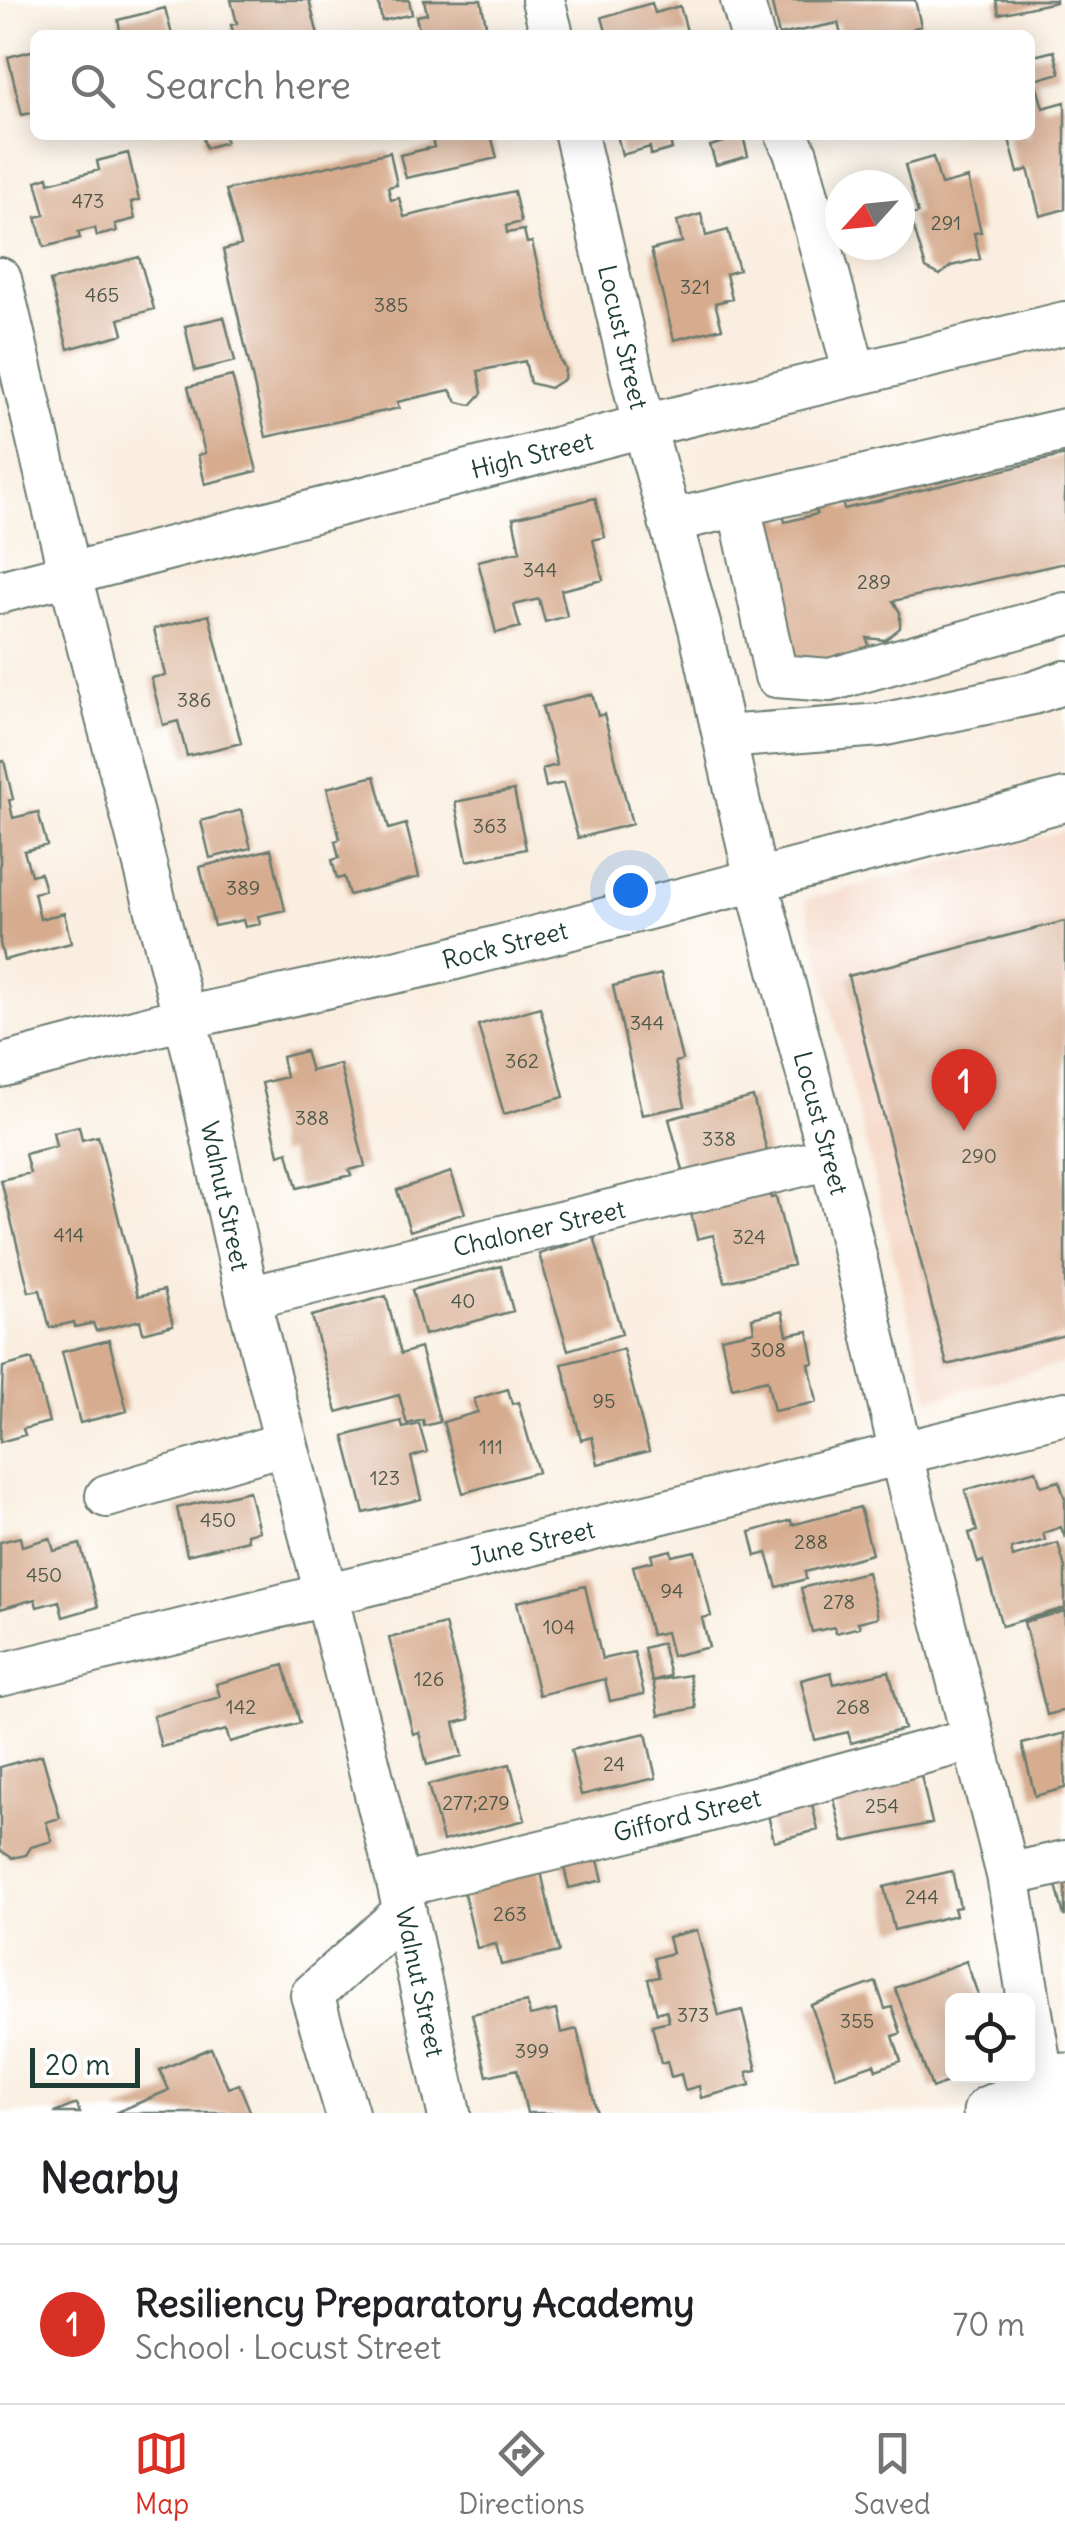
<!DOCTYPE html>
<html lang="en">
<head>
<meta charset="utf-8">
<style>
  body { margin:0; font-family:Delius,sans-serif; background:#f6f6f6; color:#202124 }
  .controls { position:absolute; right:30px; bottom:30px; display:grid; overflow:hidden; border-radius:15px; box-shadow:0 5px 25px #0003 }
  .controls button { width:90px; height:90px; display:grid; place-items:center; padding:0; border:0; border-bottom:2px solid #e0e0e0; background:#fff; color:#202124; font:50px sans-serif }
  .compass { position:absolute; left:825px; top:170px; width:90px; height:90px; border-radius:50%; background:#fff; box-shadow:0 5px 25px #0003; rotate:243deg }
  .scale { position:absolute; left:30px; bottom:25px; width:110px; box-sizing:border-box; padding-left:10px; border:5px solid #1f3d34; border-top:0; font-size:28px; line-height:35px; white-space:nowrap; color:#1f3d34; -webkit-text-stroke:8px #fff; paint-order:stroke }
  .you { position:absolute; left:630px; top:890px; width:35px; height:35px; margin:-25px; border:8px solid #fff; border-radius:50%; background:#1a73e8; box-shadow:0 0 0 15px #1a73e833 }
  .badge { display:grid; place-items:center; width:65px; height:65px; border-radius:50%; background:#d93025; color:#fff; font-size:32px; font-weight:700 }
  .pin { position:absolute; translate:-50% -82px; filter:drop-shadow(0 2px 5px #0008) }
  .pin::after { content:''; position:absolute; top:52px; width:35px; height:30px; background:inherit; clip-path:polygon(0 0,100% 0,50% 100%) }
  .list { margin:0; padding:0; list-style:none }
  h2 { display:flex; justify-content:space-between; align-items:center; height:130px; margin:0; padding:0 40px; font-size:42px }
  h2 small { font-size:32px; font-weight:400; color:#757577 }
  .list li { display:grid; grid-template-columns:65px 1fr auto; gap:30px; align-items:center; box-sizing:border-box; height:160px; padding:0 40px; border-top:2px solid #e0e0e0 }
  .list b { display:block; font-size:38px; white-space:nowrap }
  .list p { margin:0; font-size:32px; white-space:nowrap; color:#757577 }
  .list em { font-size:32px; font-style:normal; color:#757577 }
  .icon { flex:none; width:55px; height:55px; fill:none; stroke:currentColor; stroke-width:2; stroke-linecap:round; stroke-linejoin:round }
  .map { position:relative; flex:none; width:1065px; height:2113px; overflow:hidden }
  .search { position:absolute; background:#fff; box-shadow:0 5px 25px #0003; left:30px; right:30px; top:30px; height:110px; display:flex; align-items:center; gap:25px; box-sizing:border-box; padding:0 35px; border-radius:15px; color:#757577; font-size:38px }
  .sheet { height:290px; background:#fff }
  nav { display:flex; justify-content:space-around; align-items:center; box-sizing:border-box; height:140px; border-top:2px solid #e0e0e0; background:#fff; font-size:28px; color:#757577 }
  nav a { display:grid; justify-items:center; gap:5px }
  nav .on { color:#d93025 }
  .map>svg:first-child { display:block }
</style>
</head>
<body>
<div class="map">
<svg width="1065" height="2113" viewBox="0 0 1065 2113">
  <rect width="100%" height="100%" fill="#fff"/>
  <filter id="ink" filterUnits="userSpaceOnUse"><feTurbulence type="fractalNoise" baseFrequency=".01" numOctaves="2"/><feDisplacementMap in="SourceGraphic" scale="20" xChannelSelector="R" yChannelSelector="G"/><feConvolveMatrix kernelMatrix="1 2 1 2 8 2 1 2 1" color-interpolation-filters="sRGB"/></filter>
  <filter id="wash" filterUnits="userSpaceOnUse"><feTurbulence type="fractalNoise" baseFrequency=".0048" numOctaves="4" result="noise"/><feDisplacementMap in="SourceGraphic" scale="40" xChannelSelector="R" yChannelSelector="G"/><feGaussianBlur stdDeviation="2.25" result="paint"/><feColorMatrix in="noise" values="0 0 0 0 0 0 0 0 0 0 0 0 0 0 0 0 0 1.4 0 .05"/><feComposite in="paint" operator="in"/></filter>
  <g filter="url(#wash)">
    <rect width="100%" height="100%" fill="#f9eedf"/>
    <path fill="#f4d3c0" d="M1065 830V1363L929 1399 805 900Z"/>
    <g id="blocks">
      <path fill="#d6ab8e" d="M231 0H309L318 35H234L231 25 237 23Z
        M378 0H409L412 14 382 21Z
        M424 0H481L488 35H420L416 16 427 14Z
        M771 0H915L921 26 914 28 916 35H841L838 23 779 35Z
        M996 0H1056V2L999 14Z
        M652 3 655 13 680 6 688 35H607L602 17Z
        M165 8 172 35H121L118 20Z
        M35 50V112L22 115 8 57Z
        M1054 51 1060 73 1035 80 1043 108 1065 102V209L1040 216 1028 169 1018 173 1008 135H1030V57Z
        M202 135H224L226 142 206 148Z
        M431 135H491L497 158 406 178 400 155 434 147Z
        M617 135H685L686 136 670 140 672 149 651 155 650 147 622 155Z
        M743 136 748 156 716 165 710 146Z
        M390 152 397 185 388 187 391 200 399 198 404 217 514 191 521 222 506 226 507 233 524 230 527 243 532 242 560 360 565 368 564 379 550 388 530 383 525 361 478 371 482 393 471 405 457 402 450 390 397 402 399 408 266 437 223 250 241 245 226 190Z
        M128 153 139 200 131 202 135 219 115 224 117 231 97 236 95 228 78 232 80 238 44 247 36 217 45 215 36 181 48 177 49 183 99 170 97 161Z
        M933 157 941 185 968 178 981 232 974 233 980 259 951 266 940 275 926 268 910 215 918 213 905 165Z
        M701 214 706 236 728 230 739 270 726 274 732 299 715 303 722 328 674 340 651 250 682 242 677 221Z
        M139 257 154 309 119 319 123 334 68 349 50 281Z
        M224 317 235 361 195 371 185 326Z
        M232 376 257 471 205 484 198 455 205 453 188 387Z
        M1065 455V563L893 601 900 612V628L885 640 867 638 870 653 791 672 754 522 783 515 785 522 817 514 815 506 841 499 844 509Z
        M595 498 605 537 593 540 603 580 561 590 567 616 545 622 539 599 514 605 520 627 496 633 478 561 520 551 513 518Z
        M209 615 241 743 187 756 178 721 163 725 151 678 165 675 154 629Z
        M592 694 598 716 604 714 632 824 578 838 563 783 546 787 542 769 557 765 542 707Z
        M4 761 13 799 9 800 13 818 38 812 47 845 24 851 31 875 40 873 45 890 34 893 40 919 64 913 71 943 4 960 0 943V762Z
        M375 776 389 829 406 824 419 877 349 895 344 877 337 879 332 860 339 858 335 841 340 839 327 788Z
        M514 790 526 849 467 861 455 802Z
        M241 810 251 848 210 858 201 821Z
        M271 849 285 910 258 916 260 924 245 927 243 920 214 926 200 867Z
        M1065 921V1335L947 1365 848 976Z
        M661 974 682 1060 675 1062 685 1106 642 1115 613 986Z
        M540 1007 564 1097 504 1114 478 1025Z
        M305 1051 311 1071 340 1064 365 1166 349 1170 351 1175 297 1188 288 1152 279 1155 262 1083 286 1077 282 1057Z
        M753 1097 769 1159 686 1181 669 1119Z
        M79 1126 82 1140 98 1136 138 1296 164 1290 173 1325 143 1333 140 1320 96 1331 93 1323 75 1327 74 1322 50 1328 40 1290 29 1292 1 1180 30 1173 25 1154 56 1146 53 1132Z
        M451 1172 465 1213 410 1231 397 1190Z
        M769 1193 771 1198 776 1197 793 1265 725 1282 713 1235 697 1239 691 1213Z
        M594 1237 622 1334 568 1350 539 1254Z
        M501 1266 513 1311 424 1335 412 1290Z
        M386 1296 401 1354 420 1348 440 1422 424 1426 423 1420 407 1424 399 1395 337 1412 312 1316Z
        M782 1311 787 1335 808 1331 814 1363 809 1364 817 1402 774 1411 767 1380 732 1388 721 1338 754 1331 752 1318Z
        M109 1340 127 1411 80 1423 62 1352Z
        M623 1349 649 1451 598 1464 592 1437 581 1440 562 1364Z
        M32 1359 49 1422 23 1429 25 1435 0 1442 3 1367Z
        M508 1389 512 1404 518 1402 538 1472 463 1493 443 1422 478 1412 474 1399Z
        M401 1421 403 1428 419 1424 427 1452 411 1457 421 1499 364 1513 344 1436Z
        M1036 1470 1041 1486 1059 1481 1065 1499V1538L1061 1527 1043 1533 1045 1540 1011 1549 1013 1557 1058 1543 1065 1568V1608L1002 1626 983 1561 978 1563 969 1533 977 1531 965 1490Z
        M249 1491 259 1531 247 1534 248 1540 187 1555 177 1508Z
        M860 1507 872 1554 805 1572 806 1579 777 1587 767 1553 756 1556 750 1532 791 1520 792 1525Z
        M20 1537 22 1546 50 1538 54 1551 80 1544 98 1607 63 1617 59 1601 37 1607 35 1599 0 1609V1542Z
        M671 1550 672 1556 695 1551 711 1616 702 1618 709 1647 672 1656 666 1632 651 1635 633 1566 653 1561 651 1555Z
        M867 1572 878 1617 858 1622 860 1627 836 1633 834 1627 812 1632 801 1588Z
        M585 1586 602 1659 634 1652 644 1694 610 1701 605 1679 539 1695 517 1602Z
        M1065 1611V1710L1047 1715 1024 1622Z
        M445 1624 470 1719 454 1723 462 1756 427 1765 419 1732 413 1734 389 1638Z
        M662 1643 670 1676 652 1681 644 1648Z
        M284 1665 300 1723 230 1742 226 1730 161 1747 153 1716 220 1697 216 1684Z
        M889 1671 904 1729 851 1743 848 1732 815 1740 801 1680 831 1672 834 1684Z
        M689 1675 696 1708 659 1715 653 1681Z
        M646 1733 656 1778 581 1795 571 1750Z
        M1065 1733V1788L1035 1796 1022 1744Z
        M42 1755 60 1818 46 1822 52 1841 31 1847 26 1855 12 1858 0 1850V1767Z
        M510 1764 525 1820 443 1841 428 1785Z
        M920 1771 932 1823 844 1842 832 1790Z
        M809 1791 818 1830 774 1841 765 1801Z
        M596 1852 603 1880 569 1888 562 1859Z
        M540 1867 559 1952 501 1965 496 1944 477 1948 462 1885Z
        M952 1871 960 1907 954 1908 956 1915 894 1930 884 1887Z
        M1065 1878V1916H1064L1055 1881Z
        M697 1930 719 2016 742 2010 757 2070 747 2072 750 2085 701 2098 699 2086 685 2090 681 2074 671 2077 667 2061 661 2063 652 2025 669 2021 666 2010 657 2013 648 1979 659 1977 654 1958 672 1953 668 1937Z
        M966 1961 980 2000H952V2076H963L932 2088 895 1988Z
        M876 1982 885 2009 892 2007 901 2033 893 2036 901 2061 876 2070 874 2064 836 2077 811 2005Z
        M527 2002 530 2016 556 2010 561 2033 577 2029 597 2113H527L517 2069 487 2076 472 2014Z
        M211 2048 228 2088 239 2084 251 2113H115L169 2090 160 2070Z
        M76 2104 80 2113H54Z"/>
    </g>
  </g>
  <g filter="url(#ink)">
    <use href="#blocks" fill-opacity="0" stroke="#6b7b70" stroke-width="2.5"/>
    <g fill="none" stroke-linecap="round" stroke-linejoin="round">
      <defs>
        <path id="minor" d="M543 0 552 35
          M742 0 752 35
          M576 135 644 426 700 628 756 880 844 1209 907 1479 1008 1875 1044 2090 1052 2113
          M787 135 796 154 855 374
          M0 279 70 575 194 1054 248 1298 326 1594 399 1886 449 2113
          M739 505 776 676 830 680 1065 614
          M670 521 1065 430
          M0 592 644 426 1065 323
          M724 737 881 725 1033 693 1065 682
          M0 1066 184 1018 440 962 1065 800
          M248 1298 831 1158
          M107 1496 286 1443
          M0 1675 1065 1413
          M1008 1875 1065 1862
          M399 1886 673 1820 973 1739
          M347 2113 312 1995 405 1911"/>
        <path id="major" d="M991 2113 1065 2081"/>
      </defs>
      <use href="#minor" stroke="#6b7b70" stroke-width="46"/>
      <use href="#major" stroke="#6b7b70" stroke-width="59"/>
      <use href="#minor" stroke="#fff" stroke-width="42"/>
      <use href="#major" stroke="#fff" stroke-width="55"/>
    </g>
  </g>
  <g text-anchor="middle" stroke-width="8" stroke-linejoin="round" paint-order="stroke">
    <g font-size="20" fill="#4d584a">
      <text x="88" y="208">473</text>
      <text x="946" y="230">291</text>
      <text x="695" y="294">321</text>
      <text x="102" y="302">465</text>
      <text x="391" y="312">385</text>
      <text x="540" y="577">344</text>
      <text x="874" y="589">289</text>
      <text x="194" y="707">386</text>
      <text x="490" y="833">363</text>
      <text x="243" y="895">389</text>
      <text x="647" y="1030">344</text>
      <text x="522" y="1068">362</text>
      <text x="312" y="1125">388</text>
      <text x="719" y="1146">338</text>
      <text x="979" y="1163">290</text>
      <text x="69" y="1242">414</text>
      <text x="749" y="1244">324</text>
      <text x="463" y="1308">40</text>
      <text x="768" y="1357">308</text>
      <text x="604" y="1408">95</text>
      <text x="491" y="1454">111</text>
      <text x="385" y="1485">123</text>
      <text x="218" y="1527">450</text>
      <text x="811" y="1549">288</text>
      <text x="44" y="1582">450</text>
      <text x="672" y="1598">94</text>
      <text x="839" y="1609">278</text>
      <text x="559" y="1634">104</text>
      <text x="429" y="1686">126</text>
      <text x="241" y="1714">142</text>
      <text x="853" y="1714">268</text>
      <text x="614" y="1771">24</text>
      <text x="476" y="1810">277;279</text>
      <text x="882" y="1813">254</text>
      <text x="922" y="1904">244</text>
      <text x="510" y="1921">263</text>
      <text x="693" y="2022">373</text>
      <text x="857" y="2028">355</text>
      <text x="532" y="2058">399</text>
    </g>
    <g font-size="25" fill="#1f3d34" stroke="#fff">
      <text transform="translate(623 337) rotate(77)" y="9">Locust Street</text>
      <text transform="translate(532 455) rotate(-14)" y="9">High Street</text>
      <text transform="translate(505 945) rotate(-14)" y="9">Rock Street</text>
      <text transform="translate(821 1123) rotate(75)" y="9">Locust Street</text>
      <text transform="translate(225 1196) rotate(78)" y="9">Walnut Street</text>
      <text transform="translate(539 1228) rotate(-13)" y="9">Chaloner Street</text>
      <text transform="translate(532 1543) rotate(-13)" y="9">June Street</text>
      <text transform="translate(687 1815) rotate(-14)" y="9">Gifford Street</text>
      <text transform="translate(420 1982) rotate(78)" y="9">Walnut Street</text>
    </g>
  </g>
</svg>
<div class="controls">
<button><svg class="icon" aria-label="locate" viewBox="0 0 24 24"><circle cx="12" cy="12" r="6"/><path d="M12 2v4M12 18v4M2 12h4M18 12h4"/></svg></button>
</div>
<svg class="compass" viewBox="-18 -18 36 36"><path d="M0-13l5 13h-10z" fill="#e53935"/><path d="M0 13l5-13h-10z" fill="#757577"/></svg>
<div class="scale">20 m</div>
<div class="you"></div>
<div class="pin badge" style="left:964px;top:1131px">1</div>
<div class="search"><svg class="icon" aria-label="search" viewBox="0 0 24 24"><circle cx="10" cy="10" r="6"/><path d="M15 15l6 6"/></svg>Search here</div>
</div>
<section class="sheet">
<h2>Nearby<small></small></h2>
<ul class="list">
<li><span class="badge">1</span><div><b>Resiliency Preparatory Academy</b><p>School · Locust Street</p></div><em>70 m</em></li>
</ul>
</section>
<nav>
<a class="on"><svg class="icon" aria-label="map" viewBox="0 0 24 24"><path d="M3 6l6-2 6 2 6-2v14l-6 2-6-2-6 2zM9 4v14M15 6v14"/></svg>Map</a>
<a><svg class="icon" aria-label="directions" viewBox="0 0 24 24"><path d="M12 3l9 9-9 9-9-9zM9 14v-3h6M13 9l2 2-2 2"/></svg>Directions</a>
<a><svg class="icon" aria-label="saved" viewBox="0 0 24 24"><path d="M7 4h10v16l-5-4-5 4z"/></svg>Saved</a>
</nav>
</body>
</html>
